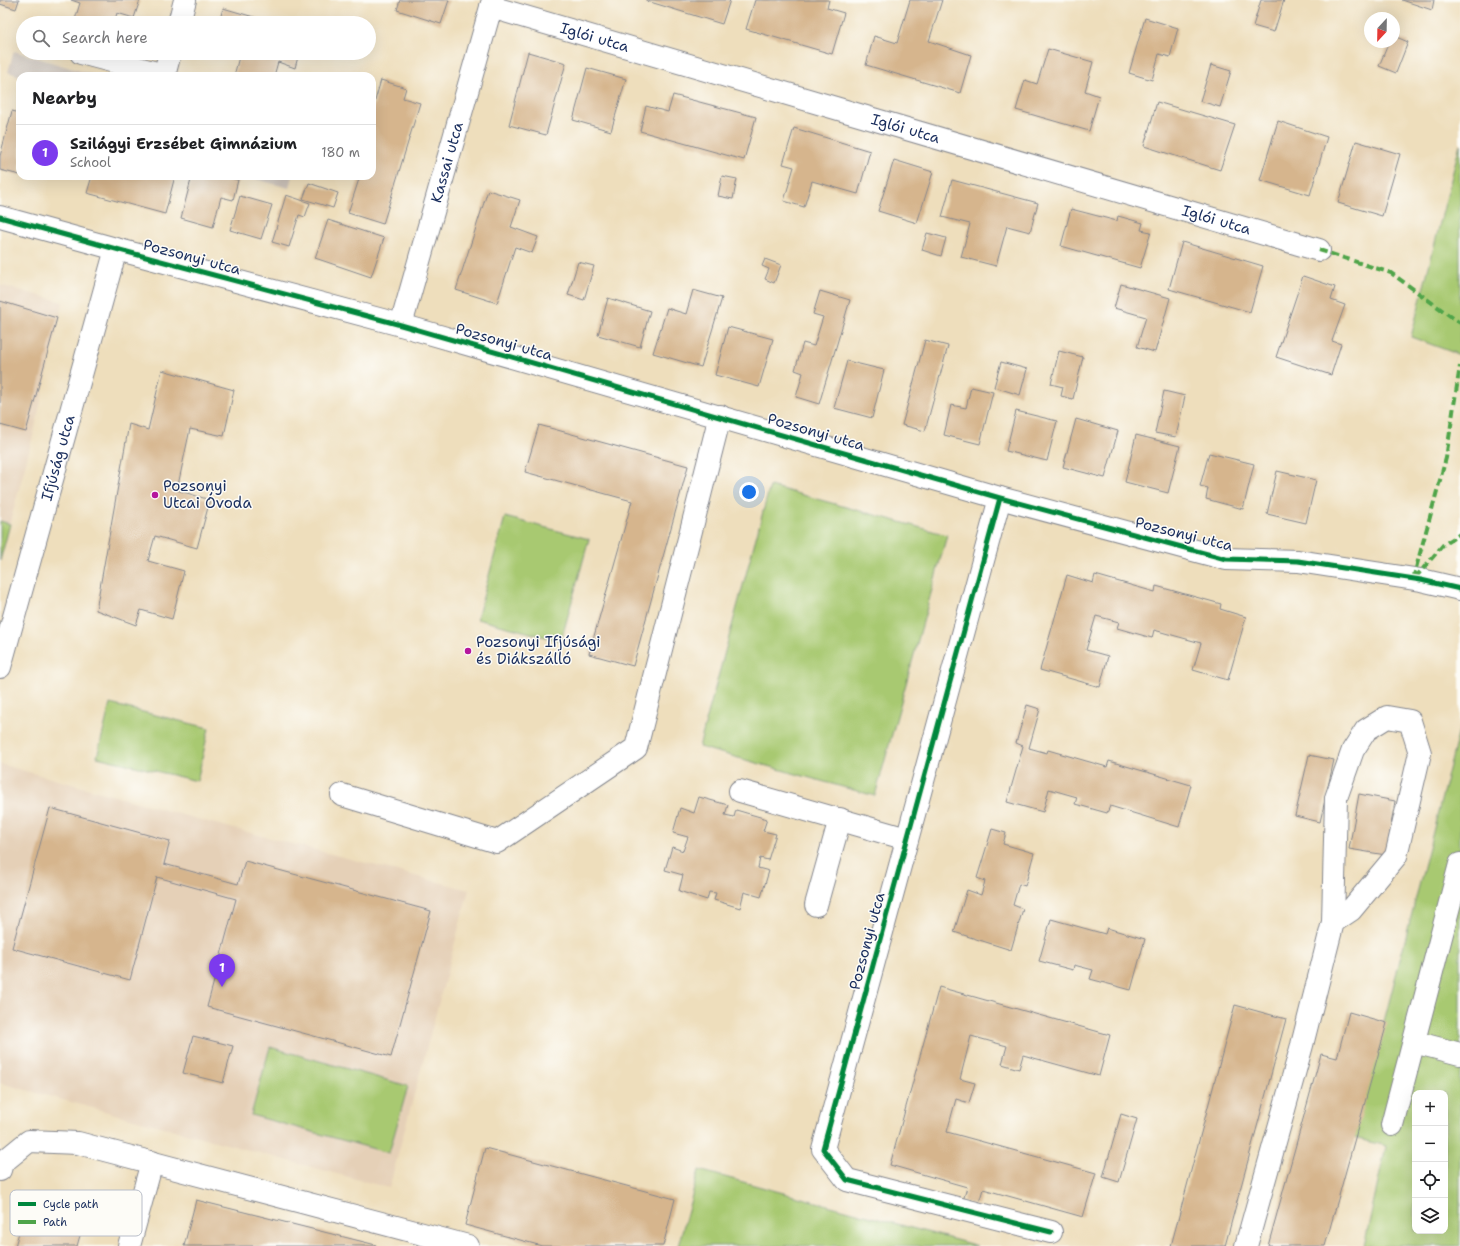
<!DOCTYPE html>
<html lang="en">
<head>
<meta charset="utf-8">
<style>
  body { margin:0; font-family:"Shantell Sans",sans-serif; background:#f6f6f6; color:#202124 }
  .controls { position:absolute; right:12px; bottom:12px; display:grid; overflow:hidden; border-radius:8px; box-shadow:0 4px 16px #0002 }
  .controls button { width:36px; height:36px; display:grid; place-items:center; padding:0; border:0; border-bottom:1px solid #e0e0e0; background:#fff; color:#202124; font:20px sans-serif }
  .compass { position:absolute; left:1364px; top:12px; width:36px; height:36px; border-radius:50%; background:#fff; box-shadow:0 4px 16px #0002; rotate:202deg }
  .you { position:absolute; left:749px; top:492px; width:14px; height:14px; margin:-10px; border:3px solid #fff; border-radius:50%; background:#1a73e8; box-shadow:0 0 0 6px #1a73e833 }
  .badge { display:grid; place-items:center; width:26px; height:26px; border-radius:50%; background:#7c3aed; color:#fff; font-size:13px; font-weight:700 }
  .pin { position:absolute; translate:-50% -33px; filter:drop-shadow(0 1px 2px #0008) }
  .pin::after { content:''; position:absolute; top:21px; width:14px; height:12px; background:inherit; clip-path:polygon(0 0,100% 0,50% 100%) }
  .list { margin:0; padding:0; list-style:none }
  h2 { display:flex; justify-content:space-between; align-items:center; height:52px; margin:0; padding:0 16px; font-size:17px }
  h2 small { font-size:13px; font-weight:400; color:#757577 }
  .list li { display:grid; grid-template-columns:26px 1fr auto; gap:12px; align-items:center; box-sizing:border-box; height:56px; padding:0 16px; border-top:1px solid #e0e0e0 }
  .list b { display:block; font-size:15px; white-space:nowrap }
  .list p { margin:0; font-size:13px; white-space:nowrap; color:#757577 }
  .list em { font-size:13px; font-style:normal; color:#757577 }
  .icon { flex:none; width:22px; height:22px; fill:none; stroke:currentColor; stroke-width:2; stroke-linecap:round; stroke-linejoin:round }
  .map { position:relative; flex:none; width:1460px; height:1246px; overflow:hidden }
  .search { position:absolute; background:#fff; box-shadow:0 4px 16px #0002; left:16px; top:16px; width:360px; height:44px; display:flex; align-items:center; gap:10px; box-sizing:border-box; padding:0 14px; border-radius:22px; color:#757577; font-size:15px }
  .panel { position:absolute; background:#fff; box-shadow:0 4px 16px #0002; left:16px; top:72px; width:360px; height:108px; border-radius:12px }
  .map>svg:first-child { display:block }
</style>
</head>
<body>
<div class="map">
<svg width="1460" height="1246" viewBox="0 0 1460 1246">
  <rect width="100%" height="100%" fill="#fdfcf7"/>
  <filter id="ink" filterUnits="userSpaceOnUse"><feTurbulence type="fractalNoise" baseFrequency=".025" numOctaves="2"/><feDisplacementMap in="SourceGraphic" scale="8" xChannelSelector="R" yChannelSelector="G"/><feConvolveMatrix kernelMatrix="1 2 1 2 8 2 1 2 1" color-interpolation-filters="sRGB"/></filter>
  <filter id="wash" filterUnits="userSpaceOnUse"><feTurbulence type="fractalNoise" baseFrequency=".012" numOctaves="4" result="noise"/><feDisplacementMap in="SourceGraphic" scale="16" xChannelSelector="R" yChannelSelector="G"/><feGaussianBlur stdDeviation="0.9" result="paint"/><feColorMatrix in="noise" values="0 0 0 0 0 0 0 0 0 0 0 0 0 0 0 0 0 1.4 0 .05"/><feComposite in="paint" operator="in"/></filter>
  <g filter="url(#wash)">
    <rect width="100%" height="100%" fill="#eedebc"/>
    <path fill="#e5d0b7" d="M0 285 63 302 34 432 0 561Z
      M0 764 208 822 469 890 389 1188 0 1083Z"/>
    <path fill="#ccc2b9" d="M14 51 97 76H20L8 72Z
      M244 176H292L289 188Z"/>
    <path fill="#a8c971" stroke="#627c68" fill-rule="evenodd" d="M1460 144V355L1411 337Z
      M770 486 947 535 875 796 699 747Z
      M505 517 589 539 561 641 477 619Z
      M0 521 10 524 0 561Z
      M110 704 209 728 197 781 97 757Z
      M1460 727V1246H1364L1386 1146 1354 1138ZM1415 1093H1445V1231H1415Z
      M270 1047 408 1086 389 1153 251 1115Z
      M699 1170 978 1246H678Z"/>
    <g id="blocks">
      <path fill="#d6b58d" d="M0 0H19L16 9 0 4Z
        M71 0H140L134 18 117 13 114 23H74L80 3Z
        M400 0H449L441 24 397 10Z
        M647 0H730L722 24 647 1Z
        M755 0H829L827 8 844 13 832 54 746 29Z
        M910 0H942L929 41 971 55 960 93 866 65 874 36 897 43Z
        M1261 0H1284L1274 32 1253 26Z
        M1402 0H1434L1432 10Z
        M223 8 274 23H219Z
        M1145 18 1178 28 1170 57 1159 54 1152 80 1129 73Z
        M1394 36 1408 42 1396 73 1379 66 1389 42H1394Z
        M1048 49 1093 62 1085 91 1099 96 1089 131 1016 110 1025 80 1037 84Z
        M528 52 566 63 546 135 509 125Z
        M240 53H299L295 68 278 62 274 76H234Z
        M1211 65 1231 71 1220 107 1200 101Z
        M587 68 626 79 611 131 573 120Z
        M381 80 406 88 403 98 420 103 383 224 348 213 360 176H372V137L374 132 372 131V111Z
        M673 95 756 117 744 160 640 131 646 106 668 112Z
        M1157 102 1235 125 1220 170 1144 146Z
        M12 111 20 113V175L0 170V156Z
        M1278 121 1327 137 1310 195 1260 180Z
        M794 128 870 151 858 194 812 181 804 207 784 201 794 167 783 164Z
        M1356 141 1400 154 1382 216 1338 203Z
        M894 160 933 172 917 223 878 211Z
        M92 176H175L165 214 87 193Z
        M192 176H223L238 180 233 200 221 197 213 227 181 218Z
        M722 176 737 179 733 199 718 196Z
        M952 180 1038 203 1030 232 1007 226 996 266 961 257 970 224 942 217Z
        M309 183 338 193 333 208 303 199Z
        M488 190 520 200 511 227 538 237 532 253 515 247 497 303 456 290Z
        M286 195 310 203 305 217 299 215 289 247 272 242Z
        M240 196 272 205 261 239 230 230Z
        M1071 209 1117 221 1118 216 1143 223 1141 230 1151 232 1140 268 1061 246Z
        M328 220 384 238 371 277 315 258Z
        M927 233 946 238 941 256 922 250Z
        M1182 242 1263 266 1250 312 1169 289Z
        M765 259 781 265 774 283 765 279 769 269 762 266Z
        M578 262 594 266 584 300 568 295Z
        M1303 276 1335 287 1331 300 1345 305 1332 341 1341 344 1331 375 1276 357Z
        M1121 284 1170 298 1155 352 1137 347 1146 317 1114 308Z
        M693 290 722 298 701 367 653 353 667 308 686 314Z
        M820 291 850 300 819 404 796 397 803 373 795 370 803 343 814 346 823 317 813 314Z
        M608 298 650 311 640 347 598 335Z
        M0 301 57 318 26 432 0 425Z
        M728 327 773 339 759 387 715 375Z
        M925 340 948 346 925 431 902 425Z
        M1059 351 1083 357 1073 399 1061 396 1063 387 1051 384Z
        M847 361 884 370 872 418 834 408Z
        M1001 362 1027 369 1020 395 994 387Z
        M162 370 234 390 224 436 190 429 177 490 210 500 197 548 155 536 148 561 184 571 172 619 141 610 136 625 96 610 129 424 148 430Z
        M971 387 993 392 980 444 944 435 951 405 966 408Z
        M1164 391 1185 396 1176 437 1155 433Z
        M1016 411 1057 421 1047 461 1006 451Z
        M1076 419 1118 431 1105 478 1063 467Z
        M539 425 688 466 633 666 589 654 632 501 525 472Z
        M1136 435 1180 446 1168 493 1125 482Z
        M1209 453 1254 464 1243 509 1206 499 1208 488 1200 486Z
        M1277 471 1316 480 1306 523 1267 514Z
        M1067 575 1093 583 1095 575 1155 592 1156 586 1221 604 1220 609 1246 617 1228 680 1193 670 1201 643 1154 630 1152 638 1117 628 1119 622 1096 616 1086 650 1108 656 1100 687 1040 670Z
        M1027 705 1040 709 1029 748 1047 753 1048 750 1107 767 1109 761 1191 785 1179 827 1110 806 1107 813 1075 804 1077 797 1049 789 1043 812 1007 802 1023 746 1016 743Z
        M1309 755 1334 760 1320 822 1295 816Z
        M1359 794 1395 801 1386 855 1349 849Z
        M699 797 728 805 725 815 734 817 736 810 767 819 763 831 776 834 768 860 760 858 758 868 769 871 761 897 744 892 740 908 714 900 716 893 709 892 707 900 679 891 683 875 665 870 672 847 683 851 688 837 673 833 680 808 694 813Z
        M50 808 170 841 164 864 238 884 245 861 431 911 391 1057 207 1007 236 899 157 877 130 980 12 948Z
        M992 829 1006 833 1003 844 1034 853 1025 886 1019 884 1013 905 1023 909 1011 950 954 932 967 890 981 895 985 881 977 878Z
        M1051 919 1105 934 1107 928 1145 939 1131 990 1090 979 1093 970 1074 965 1073 970 1039 961Z
        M939 987 1110 1035 1099 1076 1023 1055 1019 1069 1002 1064 1007 1046 971 1036 960 1079 975 1083 969 1103 956 1099 947 1132 1096 1173 1083 1217 983 1189 978 1206 963 1201 967 1187 890 1165Z
        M1235 1005 1286 1019 1225 1246H1171Z
        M1349 1012 1387 1023 1325 1246H1268L1321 1054 1337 1058Z
        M193 1036 233 1046 223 1083 183 1073Z
        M1121 1114 1137 1119 1119 1182 1103 1177Z
        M485 1148 675 1199 663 1246H542L465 1225Z
        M30 1195 87 1211 77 1246H15Z
        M196 1200 376 1245V1246H184Z"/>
    </g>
  </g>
  <g filter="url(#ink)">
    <use href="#blocks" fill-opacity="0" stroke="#84868d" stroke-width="1"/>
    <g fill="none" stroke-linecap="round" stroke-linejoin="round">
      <defs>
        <g id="minor">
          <path id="s1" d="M491 7 1319 250"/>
          <path d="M179 23 185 0"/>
          <path d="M81 53 164 75"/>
          <path d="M164 76 170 53"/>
          <path d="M0 217 116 249 401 325 1000 498 1226 559 1298 561 1421 580 1460 589"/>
          <path id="s2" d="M401 325 493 0"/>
          <path d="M1000 498 823 1149 847 1180 1051 1232"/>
          <path id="s3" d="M0 667 116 249"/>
          <path d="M740 791 907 839"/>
          <path d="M342 795 497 842 636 748 720 416"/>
          <path d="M816 905 840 819"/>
          <path d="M1414 1042 1460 1054"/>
          <path d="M1392 1125 1460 864"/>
          <path d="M0 1170 2 1163 29 1141 78 1143 468 1246"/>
          <path d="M129 1246 152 1162"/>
          <path d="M1246 1246 1302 1045 1333 922 1336 798 1353 750 1366 730 1387 717 1410 721 1420 753 1396 856 1351 910 1333 922"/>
        </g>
      </defs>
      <use href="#minor" stroke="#84868d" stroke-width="24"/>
      <use href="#minor" stroke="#fff" stroke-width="22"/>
      <path stroke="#4fa44a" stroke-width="4" stroke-dasharray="8 4" stroke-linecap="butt" d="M1319 250 1391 273 1460 323
        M1415 578 1443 545 1460 534
        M1413 579 1446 458 1460 366"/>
      <defs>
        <path id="cycleway" d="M0 217 116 249 401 325 1000 498 1226 559 1298 561 1421 580 1460 589
          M1000 498 823 1149 847 1180 1051 1232"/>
      </defs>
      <use href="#cycleway" stroke="#fdfcf7" stroke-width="8"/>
      <use href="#cycleway" stroke="#00873e" stroke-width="5"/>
    </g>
  </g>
  <g fill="#b5179e" stroke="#fdfcf7" stroke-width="1.5">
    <circle cx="155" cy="495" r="4"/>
    <circle cx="468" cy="651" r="4"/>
  </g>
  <g text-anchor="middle" stroke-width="3" stroke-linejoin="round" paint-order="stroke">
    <g font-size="15" fill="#1b2f5e" stroke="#fdfcf7">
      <text dy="5" stroke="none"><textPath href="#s1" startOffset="108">Iglói utca</textPath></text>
      <text dy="5" stroke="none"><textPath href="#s1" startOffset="432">Iglói utca</textPath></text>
      <text dy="5" stroke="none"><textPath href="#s2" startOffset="169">Kassai utca</textPath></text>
      <text dy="5" stroke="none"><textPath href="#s1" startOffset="756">Iglói utca</textPath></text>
      <text transform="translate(192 257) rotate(15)" y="5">Pozsonyi utca</text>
      <text transform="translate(504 342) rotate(16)" y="5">Pozsonyi utca</text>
      <text transform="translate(816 432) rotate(16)" y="5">Pozsonyi utca</text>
      <text dy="5" stroke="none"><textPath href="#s3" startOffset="217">Ifjúság utca</textPath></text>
      <text transform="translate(1184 534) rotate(14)" y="5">Pozsonyi utca</text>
      <text transform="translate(867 941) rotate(-75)" y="5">Pozsonyi utca</text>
    </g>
    <g font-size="15" fill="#1b2f5e" stroke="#fdfcf7" text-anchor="start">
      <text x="163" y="491">Pozsonyi<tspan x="163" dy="17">Utcai Óvoda</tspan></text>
      <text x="476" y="647">Pozsonyi Ifjúsági<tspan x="476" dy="17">és Diákszálló</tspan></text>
    </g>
  </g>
  <rect x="10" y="1190" width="132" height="46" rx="6" fill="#fdfcf7" stroke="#b9bec9" stroke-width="1"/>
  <rect x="18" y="1202" width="18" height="4" fill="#00873e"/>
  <rect x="18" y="1220" width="18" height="4" fill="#4fa44a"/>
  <g font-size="11" fill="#1b2f5e">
    <text x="43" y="1208">Cycle path</text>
    <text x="43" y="1226">Path</text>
  </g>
</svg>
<div class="controls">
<button>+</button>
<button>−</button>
<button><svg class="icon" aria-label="locate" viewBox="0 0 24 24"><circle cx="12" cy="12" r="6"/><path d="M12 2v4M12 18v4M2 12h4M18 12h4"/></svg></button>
<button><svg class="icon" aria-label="layers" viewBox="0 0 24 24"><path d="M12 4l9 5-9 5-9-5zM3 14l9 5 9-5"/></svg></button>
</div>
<svg class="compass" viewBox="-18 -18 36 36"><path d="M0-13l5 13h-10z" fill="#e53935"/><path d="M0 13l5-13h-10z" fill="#757577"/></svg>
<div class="you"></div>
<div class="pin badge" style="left:222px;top:987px">1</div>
<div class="search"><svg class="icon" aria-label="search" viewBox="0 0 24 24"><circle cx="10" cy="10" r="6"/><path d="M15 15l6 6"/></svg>Search here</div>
<section class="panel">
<h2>Nearby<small></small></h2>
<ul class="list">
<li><span class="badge">1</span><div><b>Szilágyi Erzsébet Gimnázium</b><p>School</p></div><em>180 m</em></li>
</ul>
</section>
</div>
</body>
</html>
